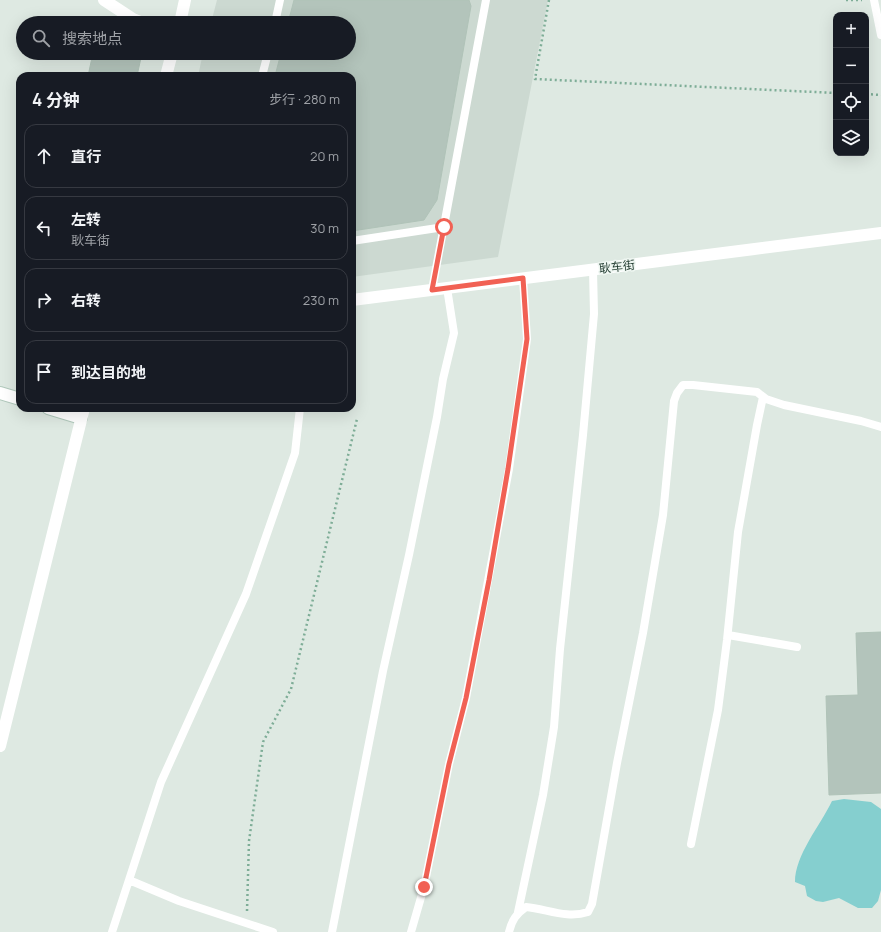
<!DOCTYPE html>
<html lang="zh">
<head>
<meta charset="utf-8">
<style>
  body { margin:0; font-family:Manrope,"Noto Sans SC",sans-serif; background:#242831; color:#f1f3f6 }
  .controls { position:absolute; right:12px; top:12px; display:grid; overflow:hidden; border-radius:8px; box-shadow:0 4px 16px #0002 }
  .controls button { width:36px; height:36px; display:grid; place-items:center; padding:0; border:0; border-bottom:1px solid #363941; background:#171b24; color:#f1f3f6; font:20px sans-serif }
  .stop { position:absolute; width:12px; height:12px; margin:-9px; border:3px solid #f16154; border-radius:50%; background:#fff }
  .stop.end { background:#f16154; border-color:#fff; box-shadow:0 1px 4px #0008 }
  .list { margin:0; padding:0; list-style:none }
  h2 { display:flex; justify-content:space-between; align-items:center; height:52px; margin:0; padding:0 16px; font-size:17px }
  h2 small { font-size:13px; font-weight:400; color:#9ea1a6 }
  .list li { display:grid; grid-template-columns:26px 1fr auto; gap:12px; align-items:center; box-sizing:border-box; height:64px; margin:0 8px 8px; padding:0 8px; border:1px solid #363941; border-radius:12px }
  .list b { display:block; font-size:15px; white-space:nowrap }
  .list p { margin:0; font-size:13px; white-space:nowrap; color:#9ea1a6 }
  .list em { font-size:13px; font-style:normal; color:#9ea1a6 }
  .icon { flex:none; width:22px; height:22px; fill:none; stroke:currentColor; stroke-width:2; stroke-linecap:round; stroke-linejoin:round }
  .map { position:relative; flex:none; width:881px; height:932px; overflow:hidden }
  .search { position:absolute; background:#171b24; box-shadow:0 4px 16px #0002; left:16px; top:16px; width:340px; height:44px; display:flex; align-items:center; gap:10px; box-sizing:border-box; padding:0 14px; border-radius:22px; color:#9ea1a6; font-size:15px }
  .panel { position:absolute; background:#171b24; box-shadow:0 4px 16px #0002; left:16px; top:72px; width:340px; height:340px; border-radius:12px }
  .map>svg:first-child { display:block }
</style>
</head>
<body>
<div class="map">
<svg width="881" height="932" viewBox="0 0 881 932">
  <rect width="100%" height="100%" fill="#dee9e2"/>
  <path fill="#ccd9d1" d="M217 0H548L498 257 352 277V76H198L203 53H349V23H211Z"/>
  <path fill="#85cfcf" d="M844 799 871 802 881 809V890L878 901 872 908H858L839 898 823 902 816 901 807 896 805 886 795 882C795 855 820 826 832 801Z"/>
  <path fill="#b3c4bb" stroke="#b0c3b8" d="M294 0H469L471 6 437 200 424 220 352 231V76H275L281 53H349V23H288Z
    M93 53H142L137 76H88Z
    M881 632V793L829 795 826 696 858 695 856 633Z"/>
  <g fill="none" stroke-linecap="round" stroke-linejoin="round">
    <defs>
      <path id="secondary" d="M0 393 20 399
        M48 408 81 418"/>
    </defs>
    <use href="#secondary" stroke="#b1c9bc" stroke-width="14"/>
    <path stroke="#7ead97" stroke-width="2.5" stroke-dasharray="2 3" stroke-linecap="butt" d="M549 0 535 79 836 93
      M846 0H862
      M866 94 881 95
      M247 911 249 841 263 742 291 689 357 419"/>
    <path stroke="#fff" stroke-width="8" d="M874 0 881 35
      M275 23 280 0
      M262 76 268 53
      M352 241 444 227
      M432 290 486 0
      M728 635 797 647
      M691 844 718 710 727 640 738 532 757 425 763 397
      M129 880 179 901 273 932
      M518 912 543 795 554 727 560 649 583 435 594 314 593 270
      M112 932 161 782 246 594 295 453 300 408
      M332 932 383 671 409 555 437 417 443 379 454 333 447 288
      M411 932 424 887 449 764 466 698 509 469 527 339 523 278
      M509 932C512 920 516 914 526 907 547 909 567 919 588 912L592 904 617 763 643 633 663 515 674 401 677 393 683 385H693L757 392 766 399 784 405 861 421 881 427"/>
    <path stroke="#fff" stroke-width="12" d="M104 0 133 19 143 23
      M180 23 185 0
      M166 76 172 53
      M352 300 881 233
      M0 746 84 408"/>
    <use href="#secondary" stroke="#fff" stroke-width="12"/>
  </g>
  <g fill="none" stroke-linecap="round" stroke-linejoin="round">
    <path stroke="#f16154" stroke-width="5" d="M424 887 449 764 466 698 489 580 508 469 527 339 523 278 432 290 444 227"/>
  </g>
  <g text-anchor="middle" stroke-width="3" stroke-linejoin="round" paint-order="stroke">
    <g font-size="12" fill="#1f392e" stroke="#eef6f1">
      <text transform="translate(617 267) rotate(-7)" y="4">耿车街</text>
    </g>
  </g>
</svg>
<div class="controls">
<button>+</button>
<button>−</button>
<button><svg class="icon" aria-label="locate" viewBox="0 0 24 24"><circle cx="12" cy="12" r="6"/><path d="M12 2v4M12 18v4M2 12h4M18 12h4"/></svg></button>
<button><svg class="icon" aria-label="layers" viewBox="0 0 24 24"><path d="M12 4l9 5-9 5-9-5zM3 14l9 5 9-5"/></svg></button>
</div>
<div class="stop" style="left:444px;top:227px"></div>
<div class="stop end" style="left:424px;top:887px"></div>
<div class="search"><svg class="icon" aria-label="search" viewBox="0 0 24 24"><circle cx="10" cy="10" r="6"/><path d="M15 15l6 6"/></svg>搜索地点</div>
<section class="panel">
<h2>4 分钟<small>步行 · 280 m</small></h2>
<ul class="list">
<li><svg class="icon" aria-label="ahead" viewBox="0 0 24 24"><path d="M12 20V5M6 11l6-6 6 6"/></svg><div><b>直行</b></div><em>20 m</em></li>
<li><svg class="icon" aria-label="left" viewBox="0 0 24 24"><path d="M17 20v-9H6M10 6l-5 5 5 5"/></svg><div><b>左转</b><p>耿车街</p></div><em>30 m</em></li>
<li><svg class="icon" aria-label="right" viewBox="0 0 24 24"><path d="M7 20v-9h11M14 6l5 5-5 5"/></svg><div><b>右转</b></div><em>230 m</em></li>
<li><svg class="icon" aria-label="arrive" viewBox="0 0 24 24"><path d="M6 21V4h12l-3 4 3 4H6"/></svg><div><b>到达目的地</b></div></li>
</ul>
</section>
</div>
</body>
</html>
